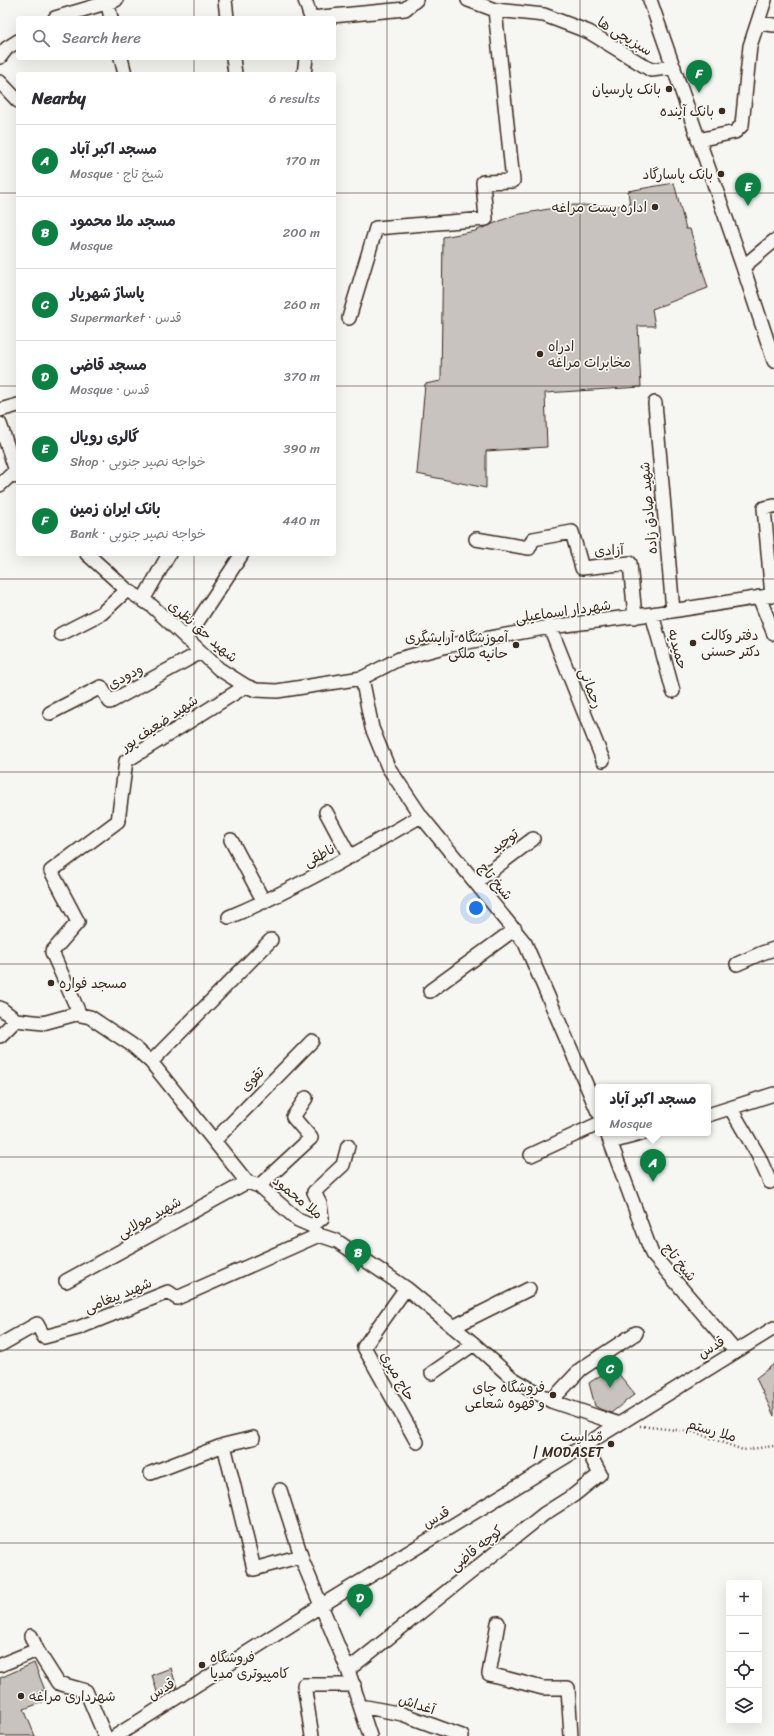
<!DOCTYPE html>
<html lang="en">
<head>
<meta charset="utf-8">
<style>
  body { margin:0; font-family:Sriracha,"Playpen Sans Arabic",sans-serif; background:#f7f7f7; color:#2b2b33 }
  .controls { position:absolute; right:12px; bottom:12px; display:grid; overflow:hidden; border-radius:4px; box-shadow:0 4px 16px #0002 }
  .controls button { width:36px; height:36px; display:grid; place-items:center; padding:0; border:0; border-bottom:1px solid #e1e1e2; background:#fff; color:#2b2b33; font:20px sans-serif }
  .you { position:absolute; left:476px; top:908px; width:14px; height:14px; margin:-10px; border:3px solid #fff; border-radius:50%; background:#1a73e8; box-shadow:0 0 0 6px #1a73e833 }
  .badge { display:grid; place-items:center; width:26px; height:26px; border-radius:50%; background:#0b8043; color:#fff; font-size:13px; font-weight:700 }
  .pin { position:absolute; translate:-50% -33px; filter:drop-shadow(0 1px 2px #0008) }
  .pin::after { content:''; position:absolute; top:21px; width:14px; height:12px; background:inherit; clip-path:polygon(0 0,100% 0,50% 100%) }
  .popup { position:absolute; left:595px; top:1084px; width:116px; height:52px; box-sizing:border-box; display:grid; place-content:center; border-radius:4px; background:#fff; filter:drop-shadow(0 1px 3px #0005); font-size:13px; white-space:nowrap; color:#7c7c81 }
  .popup b { font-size:15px; color:#2b2b33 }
  .popup::after { content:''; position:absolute; left:50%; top:100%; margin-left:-8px; border:8px solid transparent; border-top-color:#fff }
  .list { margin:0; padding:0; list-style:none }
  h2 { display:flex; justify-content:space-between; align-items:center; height:52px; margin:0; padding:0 16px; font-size:17px }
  h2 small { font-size:13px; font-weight:400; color:#7c7c81 }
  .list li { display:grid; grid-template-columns:26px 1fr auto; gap:12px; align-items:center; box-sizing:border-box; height:72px; padding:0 16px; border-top:1px solid #e1e1e2 }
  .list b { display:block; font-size:15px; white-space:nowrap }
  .list p { margin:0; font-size:13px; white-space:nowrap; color:#7c7c81 }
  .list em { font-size:13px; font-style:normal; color:#7c7c81 }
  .icon { flex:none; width:22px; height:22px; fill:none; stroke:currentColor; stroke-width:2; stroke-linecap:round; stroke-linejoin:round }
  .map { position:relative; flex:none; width:774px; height:1736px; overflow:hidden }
  .search { position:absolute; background:#fff; box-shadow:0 4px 16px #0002; left:16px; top:16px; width:320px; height:44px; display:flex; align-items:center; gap:10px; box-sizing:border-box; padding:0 14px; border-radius:4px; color:#7c7c81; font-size:15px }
  .panel { position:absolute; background:#fff; box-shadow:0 4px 16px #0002; left:16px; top:72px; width:320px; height:484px; border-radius:4px }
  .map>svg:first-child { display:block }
</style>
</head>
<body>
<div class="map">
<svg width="774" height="1736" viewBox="0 0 774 1736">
  <rect width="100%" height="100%" fill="#f6f6f2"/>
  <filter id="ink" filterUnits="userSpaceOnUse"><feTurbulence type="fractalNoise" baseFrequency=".025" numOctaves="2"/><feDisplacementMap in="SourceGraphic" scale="8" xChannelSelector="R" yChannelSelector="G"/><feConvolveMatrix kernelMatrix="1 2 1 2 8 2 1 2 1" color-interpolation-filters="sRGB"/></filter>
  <g filter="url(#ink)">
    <path fill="#c8c3be" stroke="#3b2a1e" d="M674 183 686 229H690L708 288 652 309 655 326H638L641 387 545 393 547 447 486 451V488L417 474 425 384 441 381 443 237 475 231 515 215 571 205 630 206 628 191Z
      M774 1364V1416L756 1378Z
      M613 1367 635 1394 611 1413 600 1409 595 1406 589 1383Z
      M34 1663 45 1690 41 1691 43 1702 24 1709 35 1736H0V1678Z
      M171 1668 177 1688 159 1699 152 1675Z"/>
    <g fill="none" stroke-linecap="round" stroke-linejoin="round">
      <defs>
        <path id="minor" d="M225 0 227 18
          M305 0 311 18
          M468 0 495 10 544 15 589 32 651 70 674 67
          M650 0 743 267 774 361
          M107 1 111 18
          M55 18 116 0
          M311 18 405 9 416 0
          M758 23 774 25
          M0 57 7 48 18 41
          M121 58 125 74
          M233 58 235 74
          M304 74 306 58
          M0 82 18 101
          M698 140 735 132 742 125 750 46 765 0
          M743 267 774 241
          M349 318 376 228 486 219 483 182 513 181 495 10
          M655 403 673 611
          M0 410 18 405
          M0 424 18 477
          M0 485 15 471
          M476 539 529 548 533 539 572 532 582 568 630 563 635 617
          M87 554 127 590 152 606 219 669 246 686 256 690 277 691 362 678 399 659 451 645 550 627 652 614 774 595
          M772 596 764 508 774 506
          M759 597 774 634
          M143 600 169 554
          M652 614 673 691
          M550 627 603 760
          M61 634 102 613 127 590
          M186 639 242 554
          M362 678 372 728 388 767 421 816 525 943 598 1112
          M50 713 101 687 110 702 201 652
          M326 812 350 857
          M231 840 264 902
          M476 882 533 839
          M229 917C296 889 358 852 421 816
          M737 964 762 953 774 949
          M430 991 515 929
          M0 1008 16 1020 43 1023 76 1014 90 1017 132 1045 151 1062 247 1182 259 1186 298 1220 312 1226 319 1235 337 1241 406 1288 474 1344 512 1378 551 1401 619 1424
          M80 1015 52 952 78 922 51 871 118 821 126 761 246 686
          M0 1036 16 1020
          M151 1062 271 940
          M731 1109 758 1155 770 1182
          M708 1115 774 1094
          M607 1133 652 1254 735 1351
          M215 1140 312 1041
          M611 1142 644 1133
          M531 1155 598 1124
          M259 1186 311 1138 293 1117 306 1098
          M312 1226 322 1218 320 1204 314 1192 343 1165 348 1146
          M66 1281 247 1182
          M406 1288 364 1347 417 1442
          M453 1327 529 1289
          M0 1345 37 1324 44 1337 78 1328 168 1292 177 1298 319 1235
          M432 1373 474 1344
          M551 1401 581 1369 636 1333
          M224 1445 254 1569 301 1556
          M151 1473 224 1445 253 1438
          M280 1490 303 1562 348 1670 370 1736
          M498 1623 489 1674 543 1688H568L571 1736
          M31 1636 37 1650 58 1683 86 1691 105 1736
          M0 1665 37 1650
          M348 1670 544 1514 574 1495 600 1474 585 1445
          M361 1706 402 1714 462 1736
          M116 1736 322 1605 585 1445 774 1328
          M312 1736 304 1685H354"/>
      </defs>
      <use href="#minor" stroke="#3b2a1e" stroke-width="16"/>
      <path stroke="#3b2a1e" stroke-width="2.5" stroke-dasharray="1 3" stroke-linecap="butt" d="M640 1426 694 1432 743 1450 774 1446"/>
      <use href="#minor" stroke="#f6f6f2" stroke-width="13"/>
    </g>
  </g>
  <path fill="none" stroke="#3b2a1e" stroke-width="1" stroke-opacity="0.55" d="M194 0V18M387 0V1736M580 0V1736M194 58V74M0 193H18M334 193H774M0 386H18M334 386H774M194 554V1736M0 579H774M0 772H774M0 964H774M0 1157H774M0 1350H774M0 1543H774"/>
  <g fill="#3b2a1e" stroke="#f6f6f2" stroke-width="1.5">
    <circle cx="669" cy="89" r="4"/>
    <circle cx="722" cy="111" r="4"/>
    <circle cx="721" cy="174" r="4"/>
    <circle cx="655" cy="207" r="4"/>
    <circle cx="540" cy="354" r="4"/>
    <circle cx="693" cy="643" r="4"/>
    <circle cx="516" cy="645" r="4"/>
    <circle cx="51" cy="983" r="4"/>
    <circle cx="553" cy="1395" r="4"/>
    <circle cx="611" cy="1444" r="4"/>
    <circle cx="202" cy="1665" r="4"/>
    <circle cx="21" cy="1696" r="4"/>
  </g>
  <g text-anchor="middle" stroke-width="3.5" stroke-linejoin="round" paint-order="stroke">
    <g font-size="14" fill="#3b2a1e" stroke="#f6f6f2">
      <text transform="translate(625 36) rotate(31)" y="5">سبزیچی ها</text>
      <text transform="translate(648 508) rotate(-95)" y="5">شهید صادق زاده</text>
      <text transform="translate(609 550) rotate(-3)" y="5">آزادی</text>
      <text transform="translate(563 611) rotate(-8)" y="5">شهردار اسماعیلی</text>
      <text transform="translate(203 631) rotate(41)" y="5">شهید حق نظری</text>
      <text transform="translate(678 649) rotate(75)" y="5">حمیدیه</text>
      <text transform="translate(125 676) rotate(-29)" y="5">ودودی</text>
      <text transform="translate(591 688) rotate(69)" y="5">رحمانی</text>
      <text transform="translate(159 723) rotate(-34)" y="5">شهید ضعیف پور</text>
      <text transform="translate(504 841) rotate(-37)" y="5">توحید</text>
      <text transform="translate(319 855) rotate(-28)" y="5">ناطقی</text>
      <text transform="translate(496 881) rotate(50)" y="5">شیخ تاج</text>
      <text transform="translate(252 1079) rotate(-45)" y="5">تقوی</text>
      <text transform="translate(298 1197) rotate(39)" y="5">ملا محمود</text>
      <text transform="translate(149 1217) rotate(-29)" y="5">شهید مولایی</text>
      <text transform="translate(680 1262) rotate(52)" y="5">شیخ تاج</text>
      <text transform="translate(118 1295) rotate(-22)" y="5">شهید پیغامی</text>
      <text transform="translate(711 1347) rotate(-32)" y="5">قدس</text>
      <text transform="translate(398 1376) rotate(60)" y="5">حاج میری</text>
      <text transform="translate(712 1430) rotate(16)" y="5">ملا رستم</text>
      <text transform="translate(436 1517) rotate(-31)" y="5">قدس</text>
      <text transform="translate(476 1548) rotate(-39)" y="5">کوچه قاضی</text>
      <text transform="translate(161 1689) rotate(-32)" y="5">قدس</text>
      <text transform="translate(417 1704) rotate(18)" y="5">آغداش</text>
    </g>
    <g font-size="14" fill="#3b2a1e" stroke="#f6f6f2" text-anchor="end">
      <text x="661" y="94">بانک پارسیان</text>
      <text x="714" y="116">بانک آینده</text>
      <text x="713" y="179">بانک پاسارگاد</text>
      <text x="647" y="212">اداره پست مراغه</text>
      <text x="548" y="351" text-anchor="start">ادراه<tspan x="548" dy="16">مخابرات مراغه</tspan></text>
      <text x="701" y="640" text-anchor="start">دفتر وکالت<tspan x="701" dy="16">دکتر حسنی</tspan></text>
      <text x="508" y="642">آموزشگاه آرایشگری<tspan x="508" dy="16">حانیه ملکی</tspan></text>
      <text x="59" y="988" text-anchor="start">مسجد فواره</text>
      <text x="545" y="1392">فروشگاه چای<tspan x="545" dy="16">و قهوه شعاعی</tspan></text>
      <text x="603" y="1441">مٌداسِت<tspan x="603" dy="16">| MODASET</tspan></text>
      <text x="210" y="1662" text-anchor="start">فروشگاه<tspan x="210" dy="16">کامپیوتری مدیا</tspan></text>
      <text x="29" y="1701" text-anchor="start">شهرداری مراغه</text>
    </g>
  </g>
</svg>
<div class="controls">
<button>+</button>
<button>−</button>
<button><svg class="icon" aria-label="locate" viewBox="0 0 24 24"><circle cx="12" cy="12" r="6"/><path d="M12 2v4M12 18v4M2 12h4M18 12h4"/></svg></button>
<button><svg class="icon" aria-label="layers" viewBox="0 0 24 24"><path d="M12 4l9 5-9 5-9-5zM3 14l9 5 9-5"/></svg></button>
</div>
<div class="you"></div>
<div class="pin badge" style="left:653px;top:1182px">A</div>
<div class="popup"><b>مسجد اکبر آباد</b>Mosque</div>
<div class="pin badge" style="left:358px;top:1272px">B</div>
<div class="pin badge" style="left:610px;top:1388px">C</div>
<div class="pin badge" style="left:360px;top:1617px">D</div>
<div class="pin badge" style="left:748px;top:206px">E</div>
<div class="pin badge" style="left:699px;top:93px">F</div>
<div class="search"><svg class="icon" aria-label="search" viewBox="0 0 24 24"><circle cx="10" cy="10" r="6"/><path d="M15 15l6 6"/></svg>Search here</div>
<section class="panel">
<h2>Nearby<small>6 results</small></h2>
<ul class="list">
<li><span class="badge">A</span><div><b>مسجد اکبر آباد</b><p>Mosque · شیخ تاج</p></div><em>170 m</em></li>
<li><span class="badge">B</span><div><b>مسجد ملا محمود</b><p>Mosque</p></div><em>200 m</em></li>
<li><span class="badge">C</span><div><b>پاساژ شهریار</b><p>Supermarket · قدس</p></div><em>260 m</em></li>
<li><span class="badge">D</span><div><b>مسجد قاضی</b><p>Mosque · قدس</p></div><em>370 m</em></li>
<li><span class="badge">E</span><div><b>گالری رویال</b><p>Shop · خواجه نصیر جنوبی</p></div><em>390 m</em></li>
<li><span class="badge">F</span><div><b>بانک ایران زمین</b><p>Bank · خواجه نصیر جنوبی</p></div><em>440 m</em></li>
</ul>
</section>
</div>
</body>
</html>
